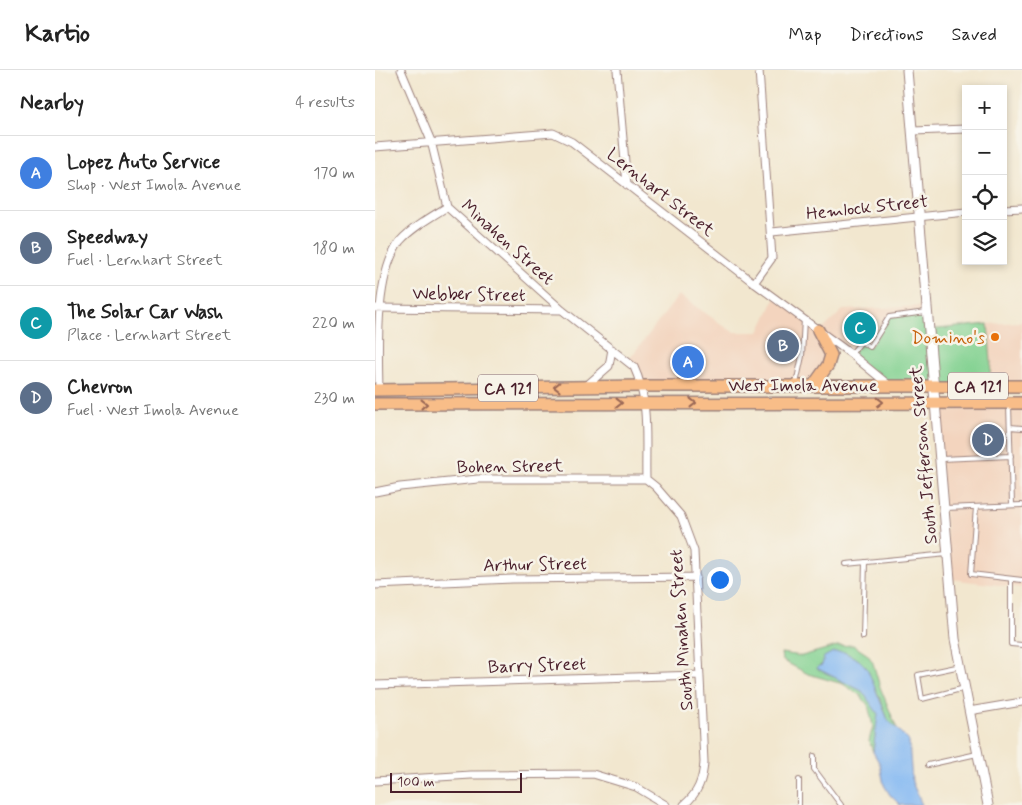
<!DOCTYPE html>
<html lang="en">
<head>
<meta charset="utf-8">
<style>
  body { margin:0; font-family:Mynerve,sans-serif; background:#f2f2f2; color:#222 }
  .controls { position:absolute; right:15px; top:15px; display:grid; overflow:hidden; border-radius:0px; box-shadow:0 2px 8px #0003 }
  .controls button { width:45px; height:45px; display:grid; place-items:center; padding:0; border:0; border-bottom:1px solid #e0e0e0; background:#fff; color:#222; font:25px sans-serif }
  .scale { position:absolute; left:15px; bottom:12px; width:132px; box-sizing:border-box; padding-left:5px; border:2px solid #4a1f2b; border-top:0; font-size:14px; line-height:18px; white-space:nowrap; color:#4a1f2b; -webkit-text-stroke:4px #f7f3e8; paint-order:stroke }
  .you { position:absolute; left:344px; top:509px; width:18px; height:18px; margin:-12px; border:4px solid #fff; border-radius:50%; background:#1a73e8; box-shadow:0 0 0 8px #1a73e833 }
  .badge { display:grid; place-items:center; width:32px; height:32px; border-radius:50%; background:#db2777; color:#fff; font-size:16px; font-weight:700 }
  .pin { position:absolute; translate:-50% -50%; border:2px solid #fff; box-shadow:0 1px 5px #0006 }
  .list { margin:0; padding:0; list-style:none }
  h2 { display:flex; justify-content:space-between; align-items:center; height:65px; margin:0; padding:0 20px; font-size:21px }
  h2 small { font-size:16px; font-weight:400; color:#767676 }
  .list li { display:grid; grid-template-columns:32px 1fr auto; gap:15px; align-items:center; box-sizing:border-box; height:75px; padding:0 20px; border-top:1px solid #e0e0e0 }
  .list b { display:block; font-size:19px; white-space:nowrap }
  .list p { margin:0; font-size:16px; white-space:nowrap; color:#767676 }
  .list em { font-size:16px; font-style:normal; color:#767676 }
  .icon { flex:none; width:28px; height:28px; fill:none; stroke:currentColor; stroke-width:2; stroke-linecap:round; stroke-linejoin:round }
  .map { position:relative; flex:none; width:647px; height:735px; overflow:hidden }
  header { display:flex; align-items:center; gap:30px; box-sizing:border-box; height:70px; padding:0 25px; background:#fff; border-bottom:1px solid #e0e0e0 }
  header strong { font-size:24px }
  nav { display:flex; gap:28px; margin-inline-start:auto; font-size:18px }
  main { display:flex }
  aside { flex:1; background:#fff }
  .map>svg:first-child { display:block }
</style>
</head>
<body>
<header>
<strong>Kartio</strong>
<nav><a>Map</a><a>Directions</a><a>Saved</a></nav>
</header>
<main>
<aside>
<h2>Nearby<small>4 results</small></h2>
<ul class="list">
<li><span class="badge" style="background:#3f7fe0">A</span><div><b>Lopez Auto Service</b><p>Shop · West Imola Avenue</p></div><em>170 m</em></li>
<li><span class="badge" style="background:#5c6f8a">B</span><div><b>Speedway</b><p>Fuel · Lernhart Street</p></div><em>180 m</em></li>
<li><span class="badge" style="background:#0f9aa8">C</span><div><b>The Solar Car Wash</b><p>Place · Lernhart Street</p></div><em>220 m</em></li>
<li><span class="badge" style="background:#5c6f8a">D</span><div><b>Chevron</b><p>Fuel · West Imola Avenue</p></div><em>230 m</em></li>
</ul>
</aside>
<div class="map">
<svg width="647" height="735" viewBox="0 0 647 735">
  <rect width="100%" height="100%" fill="#f7f3e8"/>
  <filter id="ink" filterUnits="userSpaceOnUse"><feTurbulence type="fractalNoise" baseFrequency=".02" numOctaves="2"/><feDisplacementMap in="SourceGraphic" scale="10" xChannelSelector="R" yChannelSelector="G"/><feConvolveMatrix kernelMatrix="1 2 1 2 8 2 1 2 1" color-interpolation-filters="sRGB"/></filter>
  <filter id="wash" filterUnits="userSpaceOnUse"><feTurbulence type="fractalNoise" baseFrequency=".0096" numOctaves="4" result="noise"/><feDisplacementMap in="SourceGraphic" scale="20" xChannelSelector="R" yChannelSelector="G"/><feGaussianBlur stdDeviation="1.12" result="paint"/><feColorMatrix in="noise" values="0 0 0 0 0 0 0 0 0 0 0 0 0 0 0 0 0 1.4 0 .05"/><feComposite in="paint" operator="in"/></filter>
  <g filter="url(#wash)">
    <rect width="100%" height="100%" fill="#f2e7cf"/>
    <path fill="#f3d4be" d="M304 225 358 262H384L400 228 443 260 456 285 438 316H266L252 292Z
      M551 236V242L495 277 476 284 446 261 468 240Z
      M647 252V316H614L613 254Z
      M561 333H647V518L575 509Z"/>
    <path fill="#83d292" stroke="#66785e" d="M551 242 553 260 613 254 616 292 614 316H515L476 284 486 272 495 277 514 247Z
      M478 575 493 585 498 593 505 617 522 659 513 650 505 628 484 590 469 582 441 598 487 621 504 644 498 682 494 671 498 656 493 635 485 625 468 614 433 604 407 590 406 583 427 586 462 576Z"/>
    <path fill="#85b9f3" stroke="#686c8f" d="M458 582H469L484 590 492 598 513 650 534 671 537 712 547 735H525L515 725 509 715 505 694 498 682 503 644 487 621 441 598 447 595 449 587Z"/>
  </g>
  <g filter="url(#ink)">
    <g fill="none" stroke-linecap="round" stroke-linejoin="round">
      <defs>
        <path id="service" d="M476 284 486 272 495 277 514 247 551 242
          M421 314 427 286 429 249
          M634 335 637 434
          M635 357 647 358
          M566 389 636 386
          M601 437 596 504 647 510
          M570 438 647 435
          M471 494 572 484
          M636 509V574L647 575
          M488 567 490 492
          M586 596 543 605 547 629 590 618
          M439 686V699L466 735
          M553 695 602 684
          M424 735V710"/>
        <path id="minor" d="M26 0 56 71 72 137 187 240 259 297C275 331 270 372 271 409L281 417 306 446 319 481 329 692C328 710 323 723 309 735
          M242 0 252 115
          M538 61 591 59
          M0 77 178 63 197 72 379 213 476 284 515 316
          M628 139 647 138
          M397 162 591 142
          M379 213 397 188 384 0
          M0 238 187 240
          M210 317 234 296 237 279
          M4 320C3 275 0 205 25 171 38 157 56 147 72 137
          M0 422 25 417 103 409H271
          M0 515 137 509 321 507
          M0 615 324 605
          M594 641 647 632
          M0 711 96 705 218 704 261 717 291 735"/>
        <path id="tertiary" d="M532 0 580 569 613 735"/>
        <path id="primary" d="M438 316 453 295 456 285 443 260
          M0 320 266 316H647
          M0 334 647 333"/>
      </defs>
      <use href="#service" stroke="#9e837d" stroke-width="6"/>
      <use href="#minor" stroke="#9e837d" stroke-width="9"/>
      <use href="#tertiary" stroke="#9e837d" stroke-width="11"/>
      <use href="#primary" stroke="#9e837d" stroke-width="14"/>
      <use href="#service" stroke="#fff" stroke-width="4"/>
      <use href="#minor" stroke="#fff" stroke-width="7"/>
      <use href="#tertiary" stroke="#fff" stroke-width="9"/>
      <use href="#primary" stroke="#f8bd88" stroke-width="11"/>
    </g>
    <defs><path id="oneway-chevron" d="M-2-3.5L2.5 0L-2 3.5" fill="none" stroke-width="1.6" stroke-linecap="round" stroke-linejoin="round" transform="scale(1.25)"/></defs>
    <g stroke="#986655">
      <use href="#oneway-chevron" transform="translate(182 317) rotate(179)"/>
      <use href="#oneway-chevron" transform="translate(505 332)"/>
      <use href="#oneway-chevron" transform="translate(244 333)"/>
      <use href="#oneway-chevron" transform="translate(318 333)"/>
      <use href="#oneway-chevron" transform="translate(49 334)"/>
    </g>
  </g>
  <circle fill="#e8710a" stroke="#f7f3e8" stroke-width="2" cx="620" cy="267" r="5"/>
  <g text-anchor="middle" stroke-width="5" stroke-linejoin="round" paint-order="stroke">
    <g fill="#f7f3e8" stroke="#7e5f64" stroke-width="1">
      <rect x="573" y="302.5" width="60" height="27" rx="4"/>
      <rect x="103" y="304.5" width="60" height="27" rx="4"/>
    </g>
    <g font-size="16" font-weight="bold" fill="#4a1f2b">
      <text x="603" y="322">CA 121</text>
      <text x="133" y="324">CA 121</text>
    </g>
    <g font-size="18" fill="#4a1f2b" stroke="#f7f3e8">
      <text transform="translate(286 122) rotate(38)" y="6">Lernhart Street</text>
      <text transform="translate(492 137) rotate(-6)" y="6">Hemlock Street</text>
      <text transform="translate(133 172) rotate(42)" y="6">Minahen Street</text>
      <text transform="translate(94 224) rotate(1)" y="6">Webber Street</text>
      <text x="428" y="321">West Imola Avenue</text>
      <text transform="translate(548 385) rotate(-95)" y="6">South Jefferson Street</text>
      <text transform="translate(135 396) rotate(-1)" y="6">Bohen Street</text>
      <text transform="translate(160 494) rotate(-1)" y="6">Arthur Street</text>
      <text transform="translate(306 560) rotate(-94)" y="6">South Minahen Street</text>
      <text transform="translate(162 595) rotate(-2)" y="6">Barry Street</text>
    </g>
    <g font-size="18" fill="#c56008" stroke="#f7f3e8" text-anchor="end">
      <text x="610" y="273">Domino's</text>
    </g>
  </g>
</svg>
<div class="controls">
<button>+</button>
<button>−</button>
<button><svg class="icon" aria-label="locate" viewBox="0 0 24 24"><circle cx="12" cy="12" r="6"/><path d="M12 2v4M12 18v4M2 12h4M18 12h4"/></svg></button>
<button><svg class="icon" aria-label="layers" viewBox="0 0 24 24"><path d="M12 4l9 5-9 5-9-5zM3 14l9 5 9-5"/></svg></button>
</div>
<div class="scale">100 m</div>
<div class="you"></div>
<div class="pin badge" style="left:313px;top:292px;background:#3f7fe0">A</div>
<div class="pin badge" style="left:408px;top:276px;background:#5c6f8a">B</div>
<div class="pin badge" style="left:485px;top:258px;background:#0f9aa8">C</div>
<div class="pin badge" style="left:613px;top:370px;background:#5c6f8a">D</div>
</div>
</main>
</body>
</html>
